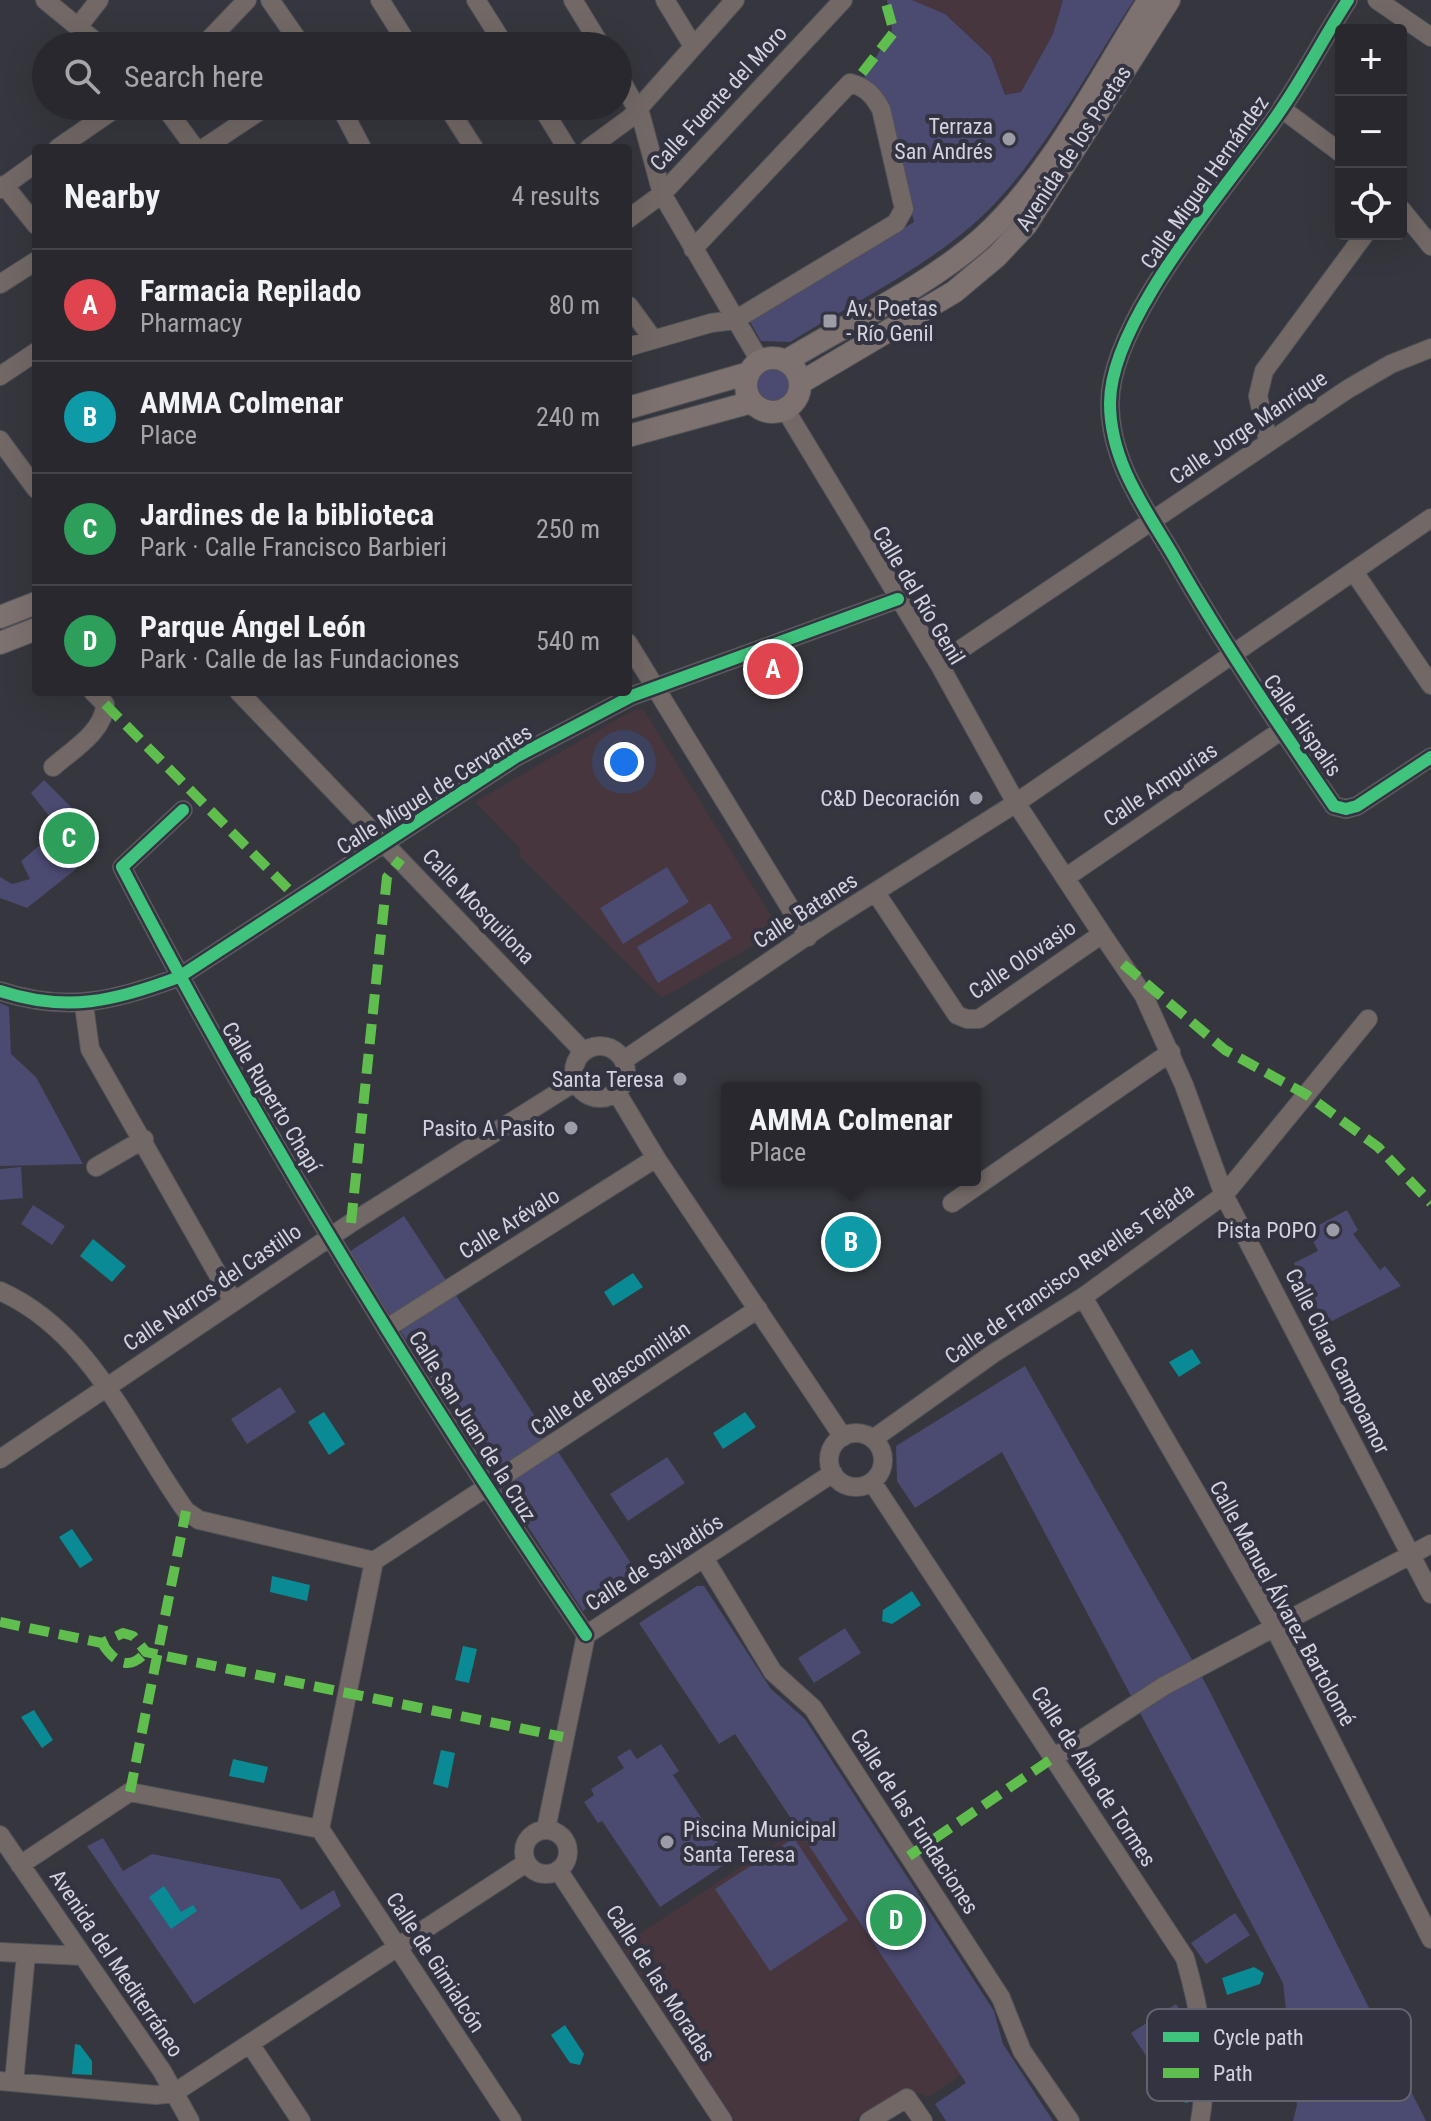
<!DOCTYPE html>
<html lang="en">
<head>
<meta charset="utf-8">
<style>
  body { margin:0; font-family:"Roboto Condensed",sans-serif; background:#34343a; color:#f1f3f6 }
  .controls { position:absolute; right:24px; top:24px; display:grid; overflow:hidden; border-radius:8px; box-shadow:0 8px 32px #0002 }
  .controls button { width:72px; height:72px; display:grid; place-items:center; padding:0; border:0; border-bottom:2px solid #44444a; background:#28282e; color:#f1f3f6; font:40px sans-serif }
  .you { position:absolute; left:624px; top:762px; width:28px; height:28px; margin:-20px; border:6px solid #fff; border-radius:50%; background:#1a73e8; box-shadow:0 0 0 12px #1a73e833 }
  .badge { display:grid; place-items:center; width:52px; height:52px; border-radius:50%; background:#9b9ca5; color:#fff; font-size:26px; font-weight:700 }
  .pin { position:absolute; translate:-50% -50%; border:4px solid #fff; box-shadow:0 2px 8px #0006 }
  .popup { position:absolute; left:721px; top:1082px; width:260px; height:104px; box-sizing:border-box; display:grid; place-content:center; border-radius:8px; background:#28282e; filter:drop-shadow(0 2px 6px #0005); font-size:26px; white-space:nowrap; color:#a5a6aa }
  .popup b { font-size:30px; color:#f1f3f6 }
  .popup::after { content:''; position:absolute; left:50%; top:100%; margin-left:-16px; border:16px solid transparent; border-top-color:#28282e }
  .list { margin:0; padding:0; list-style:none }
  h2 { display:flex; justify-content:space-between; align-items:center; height:104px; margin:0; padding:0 32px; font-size:34px }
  h2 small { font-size:26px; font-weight:400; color:#a5a6aa }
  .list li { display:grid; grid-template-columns:52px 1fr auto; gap:24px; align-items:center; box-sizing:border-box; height:112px; padding:0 32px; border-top:2px solid #44444a }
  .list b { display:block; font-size:30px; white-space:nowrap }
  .list p { margin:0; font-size:26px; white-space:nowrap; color:#a5a6aa }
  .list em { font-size:26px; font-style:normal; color:#a5a6aa }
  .icon { flex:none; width:44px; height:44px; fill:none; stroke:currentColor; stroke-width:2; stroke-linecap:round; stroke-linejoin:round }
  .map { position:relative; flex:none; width:1431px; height:2121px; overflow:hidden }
  .search { position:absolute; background:#28282e; box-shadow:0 8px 32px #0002; left:32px; top:32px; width:600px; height:88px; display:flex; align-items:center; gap:20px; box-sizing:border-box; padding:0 28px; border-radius:44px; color:#a5a6aa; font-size:30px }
  .panel { position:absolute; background:#28282e; box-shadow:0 8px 32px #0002; left:32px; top:144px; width:600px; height:552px; border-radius:8px }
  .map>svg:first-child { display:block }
</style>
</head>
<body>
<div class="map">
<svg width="1431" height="2121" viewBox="0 0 1431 2121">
  <rect width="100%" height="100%" fill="#36363e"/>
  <path fill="#47363e" d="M912 0H1063L1053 34 1021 92 1005 95 991 57 945 14Z
    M643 709 780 930 662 998 519 856 520 848 475 802 633 710Z
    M798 1829 961 2075 929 2097 905 2089 852 2121H735L621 1946Z"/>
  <path fill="#4b4a71" d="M887 0H912L945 14 991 57 1005 95 1021 92 1053 34 1063 0H1134C1086 73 1037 170 970 227 919 271 848 306 790 342L761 341 749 320 914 222 886 105 879 91 864 77 892 30Z
    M755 384a18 18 0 1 1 36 0a18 18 0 1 1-36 0Z
    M44 780 80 816 75 823 100 850 27 908 0 898V877L12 884 30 879 21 861 59 829 31 793Z
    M667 867 689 902 623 944 600 908Z
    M710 903 732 938 658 983 637 947Z
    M0 1003 9 1007 11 1054 36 1077 83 1164 0 1166Z
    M21 1167 23 1198 0 1200V1169Z
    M33 1205 65 1226 52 1245 21 1224Z
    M1347 1210 1358 1230 1353 1234 1380 1270 1385 1266 1401 1286 1326 1324 1314 1302 1301 1308 1288 1281 1300 1276 1294 1263 1318 1251 1308 1231Z
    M404 1216 638 1574 583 1611 349 1252Z
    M1025 1366 1207 1686 1426 2121H1293L1297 2105 1283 1983 1002 1452 915 1508 897 1481 896 1446Z
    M280 1387 296 1412 247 1444 231 1419Z
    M667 1457 685 1483 628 1521 610 1494Z
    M697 1586H704L771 1689 805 1719 994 2011 1003 2044 1053 2121H946L935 2104 966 2083 735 1734 719 1744 639 1623Z
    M845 1628 861 1653 814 1683 798 1658Z
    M661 1744 679 1771 673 1775 730 1861 660 1907 602 1821 598 1823 584 1802 594 1795 591 1789 624 1768 617 1757 630 1749 637 1759Z
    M103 1838 123 1871 152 1854 280 1879 301 1910 334 1890 341 1906 194 2004 87 1846Z
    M794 1838 848 1920 770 1971 715 1889Z
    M1235 1913 1250 1935 1206 1964 1191 1943Z
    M1176 2004 1192 2028 1147 2057 1131 2033Z"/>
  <path fill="#098a94" d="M93 1239 126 1266 112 1282 80 1256Z
    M633 1273 643 1287 613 1306 604 1292Z
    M1192 1349 1201 1363 1179 1377 1169 1362Z
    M324 1412 345 1444 329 1455 308 1422Z
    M745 1412 756 1427 723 1449 713 1433Z
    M72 1529 93 1560 80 1568 59 1537Z
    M272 1576 310 1585 307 1601 270 1592Z
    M912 1591 921 1605 892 1624 882 1621 883 1610Z
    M463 1646 477 1649 469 1683 455 1680Z
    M34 1710 53 1740 42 1748 21 1717Z
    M441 1750 455 1753 448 1788 433 1784Z
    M233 1759 268 1767 264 1783 229 1776Z
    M164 1886 181 1912 193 1905 197 1911 171 1929 149 1897Z
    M1254 1967 1264 1973 1260 1984 1227 1995 1222 1978Z
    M565 2025 584 2054 580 2065 570 2063 551 2035Z
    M75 2044 80 2045 92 2061V2075L72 2074Z
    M1173 2062 1192 2091 1188 2103 1178 2101 1158 2072Z"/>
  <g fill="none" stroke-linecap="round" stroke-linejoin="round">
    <defs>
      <path id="minor" d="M45 0 101 46
        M270 0 302 46
        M380 0 409 46
        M476 0 505 46
        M573 0 601 46
        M665 0 693 46
        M1348 0C1325 35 1306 73 1282 108 1234 181 1110 316 1110 403 1110 462 1145 508 1174 557 1223 643 1278 724 1334 806L1346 809 1357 806 1431 757
        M1377 0 1431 37
        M78 27 99 0
        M203 46 247 0
        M618 75 641 116 662 194 760 361
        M164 106 195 148
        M340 106 362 148
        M447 106 474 148
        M541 106 567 148
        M1282 109 1341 153
        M58 148 119 106
        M204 148 267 106
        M589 148 630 118 735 0
        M4 185 36 225
        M0 189 36 163
        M1401 209 1431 246
        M628 219 662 194 843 0
        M0 284 36 261
        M629 306 653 339
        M628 347 711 323 735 320 896 223 904 209 881 109C873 95 866 87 850 83L693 249
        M0 376 36 352
        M785 409 939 664 1016 803 1102 934 979 1019H967L957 1015 876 893
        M0 440 36 489
        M1268 441 1258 396 1264 371 1365 234
        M1354 572 1431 685
        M628 643 808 937
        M939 664 1348 389 1391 364 1431 348
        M239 692 583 1051
        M53 767C71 751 105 731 105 704L93 692
        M183 810 122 867C260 1132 418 1388 586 1635
        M1065 878 1282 730
        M1102 934 1144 996 1184 1085 1224 1195 1431 1594
        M0 991C67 1013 115 1001 179 977L516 757 632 696 898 599
        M84 1005 90 1049 233 1301
        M574 1072a26 26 0 1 1 52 0a26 26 0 1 1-52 0Z
        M624 1060 826 923 1016 803 1431 518
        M617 1093 656 1158 843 1437
        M96 1167 144 1139
        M952 1203 1171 1052
        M0 1291C92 1332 130 1433 186 1511L199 1520 374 1561 758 1309
        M1083 1297 1273 1625 1431 1939
        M387 1328 656 1158
        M829 1460a27 27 0 1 1 54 0a27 27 0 1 1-54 0Z
        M873 1439 994 1353 1083 1297 1224 1195 1368 1019
        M0 1459 351 1223 575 1082
        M872 1482 1185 1958C1201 2014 1210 2064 1200 2121
        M704 1558 773 1672 813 1708 1001 1998 1022 2051 1070 2121
        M374 1561 320 1829 512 2121
        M1053 1758 1164 1686 1431 1544
        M546 1829 586 1635 833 1473
        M524 1852a22 22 0 1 1 44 0a22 22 0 1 1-44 0Z
        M0 1835 162 2071 190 2121
        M20 1865 130 1792 320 1829
        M558 1870 723 2121
        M0 1952 83 1956
        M250 2044 301 2121
        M0 2081 156 2095 174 2093 526 1863
        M14 2082 26 1954
        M869 2121 907 2098 923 2121"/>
      <path id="major" d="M746 385a27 27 0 1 1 54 0a27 27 0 1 1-54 0Z
        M786 361C850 322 925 288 982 238 1051 176 1099 78 1149 0
        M800 383 954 292 997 256 1026 225 1169 0
        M628 408 749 373
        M628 436 752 402
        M0 617 36 603
        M0 643 36 629"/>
    </defs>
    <use href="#minor" stroke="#53535a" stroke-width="20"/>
    <use href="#major" stroke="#53535a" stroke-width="24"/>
    <use href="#minor" stroke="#726966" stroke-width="18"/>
    <use href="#major" stroke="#7d726f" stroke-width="22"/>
    <path stroke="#5fbe4e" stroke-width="10" stroke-dasharray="20 10" stroke-linecap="butt" d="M862 73 894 32 885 0
      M342 109 347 106
      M105 704 298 899
      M1123 964 1225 1050 1307 1095 1378 1147 1431 1203
      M351 1223 387 877 401 859
      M0 1622 102 1643 123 1633 133 1636 146 1652 563 1737
      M102 1643C114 1662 129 1672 146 1652
      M130 1792 186 1511
      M909 1856 1053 1758"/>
    <defs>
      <path id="cycleway" d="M1348 0C1325 35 1306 73 1282 108 1234 181 1110 316 1110 403 1110 462 1145 508 1174 557 1223 643 1278 724 1334 806L1346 809 1357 806 1431 757
        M183 810 122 867C260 1132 418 1388 586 1635
        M0 991C67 1013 115 1001 179 977L516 757 632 696 898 599"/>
    </defs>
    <use href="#cycleway" stroke="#333342" stroke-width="17"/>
    <use href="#cycleway" stroke="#40c37c" stroke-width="12"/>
  </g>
  <g fill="#9b9ca5" stroke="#333342" stroke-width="3">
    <circle cx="1009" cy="139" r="8"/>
    <rect x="822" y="313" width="16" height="16" rx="4"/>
    <circle cx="976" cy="798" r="8"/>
    <circle cx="680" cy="1079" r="8"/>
    <circle cx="571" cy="1128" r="8"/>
    <circle cx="1333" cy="1230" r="8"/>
    <circle cx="667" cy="1842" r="8"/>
  </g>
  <g text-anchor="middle" stroke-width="8" stroke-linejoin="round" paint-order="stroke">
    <g font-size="22" fill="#d2d3dd" stroke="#333342">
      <text transform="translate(718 98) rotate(-47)" y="8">Calle Fuente del Moro</text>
      <text transform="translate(1073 148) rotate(-57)" y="8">Avenida de los Poetas</text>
      <text transform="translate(1204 182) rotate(-55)" y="8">Calle Miguel Hernández</text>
      <text transform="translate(1248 427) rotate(-34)" y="8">Calle Jorge Manrique</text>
      <text transform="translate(919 595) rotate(59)" y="8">Calle del Río Genil</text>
      <text transform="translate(1303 725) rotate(55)" y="8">Calle Hispalis</text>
      <text transform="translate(1160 784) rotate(-34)" y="8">Calle Ampurias</text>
      <text transform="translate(434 789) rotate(-32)" y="8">Calle Miguel de Cervantes</text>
      <text transform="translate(479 906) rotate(46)" y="8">Calle Mosquilona</text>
      <text transform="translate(805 910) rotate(-33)" y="8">Calle Batanes</text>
      <text transform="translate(1022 959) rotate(-34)" y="8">Calle Olovasio</text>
      <text transform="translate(272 1097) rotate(59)" y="8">Calle Ruperto Chapí</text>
      <text transform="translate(509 1223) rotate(-32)" y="8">Calle Arévalo</text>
      <text transform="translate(1069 1273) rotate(-35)" y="8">Calle de Francisco Revelles Tejada</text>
      <text transform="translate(212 1287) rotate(-34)" y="8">Calle Narros del Castillo</text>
      <text transform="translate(1338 1361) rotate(63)" y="8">Calle Clara Campoamor</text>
      <text transform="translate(610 1378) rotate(-34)" y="8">Calle de Blascomillán</text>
      <text transform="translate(473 1426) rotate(58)" y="8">Calle San Juan de la Cruz</text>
      <text transform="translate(654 1562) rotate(-33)" y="8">Calle de Salvadiós</text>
      <text transform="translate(1283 1603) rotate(61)" y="8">Calle Manuel Álvarez Bartolomé</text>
      <text transform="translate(1094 1776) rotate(57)" y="8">Calle de Alba de Tormes</text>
      <text transform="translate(915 1821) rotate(57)" y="8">Calle de las Fundaciones</text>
      <text transform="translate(436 1962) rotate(57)" y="8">Calle de Gimialcón</text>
      <text transform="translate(117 1963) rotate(56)" y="8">Avenida del Mediterráneo</text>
      <text transform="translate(661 1983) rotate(57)" y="8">Calle de las Moradas</text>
    </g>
    <g font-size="22" fill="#d2d3dd" stroke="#333342" text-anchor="end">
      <text x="993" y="134">Terraza<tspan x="993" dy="25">San Andrés</tspan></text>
      <text x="846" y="316" text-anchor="start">Av. Poetas<tspan x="846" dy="25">- Río Genil</tspan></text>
      <text x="960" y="806">C&amp;D Decoración</text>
      <text x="664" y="1087">Santa Teresa</text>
      <text x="555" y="1136">Pasito A Pasito</text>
      <text x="1317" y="1238">Pista POPO</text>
      <text x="683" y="1837" text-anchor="start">Piscina Municipal<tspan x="683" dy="25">Santa Teresa</tspan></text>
    </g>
  </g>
  <rect x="1147" y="2009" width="264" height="92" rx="12" fill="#333342" stroke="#636370" stroke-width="2"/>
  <rect x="1163" y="2032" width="36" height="10" fill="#40c37c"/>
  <rect x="1163" y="2068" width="36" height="10" fill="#5fbe4e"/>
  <g font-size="22" fill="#d2d3dd">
    <text x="1213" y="2045">Cycle path</text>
    <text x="1213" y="2081">Path</text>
  </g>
</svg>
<div class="controls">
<button>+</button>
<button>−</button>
<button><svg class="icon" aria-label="locate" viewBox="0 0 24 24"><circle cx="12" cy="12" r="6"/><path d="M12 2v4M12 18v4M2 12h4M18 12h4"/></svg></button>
</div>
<div class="you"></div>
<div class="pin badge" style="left:773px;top:669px;background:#e0444e">A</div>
<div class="pin badge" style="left:851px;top:1242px;background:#0f9aa8">B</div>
<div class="popup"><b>AMMA Colmenar</b>Place</div>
<div class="pin badge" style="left:69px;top:838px;background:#2e9e5b">C</div>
<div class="pin badge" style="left:896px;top:1920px;background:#2e9e5b">D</div>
<div class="search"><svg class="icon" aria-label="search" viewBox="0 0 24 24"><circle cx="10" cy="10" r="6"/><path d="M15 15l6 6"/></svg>Search here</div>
<section class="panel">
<h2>Nearby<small>4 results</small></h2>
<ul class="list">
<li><span class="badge" style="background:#e0444e">A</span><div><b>Farmacia Repilado</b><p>Pharmacy</p></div><em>80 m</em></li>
<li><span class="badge" style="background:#0f9aa8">B</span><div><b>AMMA Colmenar</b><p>Place</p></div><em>240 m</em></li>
<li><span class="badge" style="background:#2e9e5b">C</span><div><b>Jardines de la biblioteca</b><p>Park · Calle Francisco Barbieri</p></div><em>250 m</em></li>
<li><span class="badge" style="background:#2e9e5b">D</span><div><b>Parque Ángel León</b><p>Park · Calle de las Fundaciones</p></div><em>540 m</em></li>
</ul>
</section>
</div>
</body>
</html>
